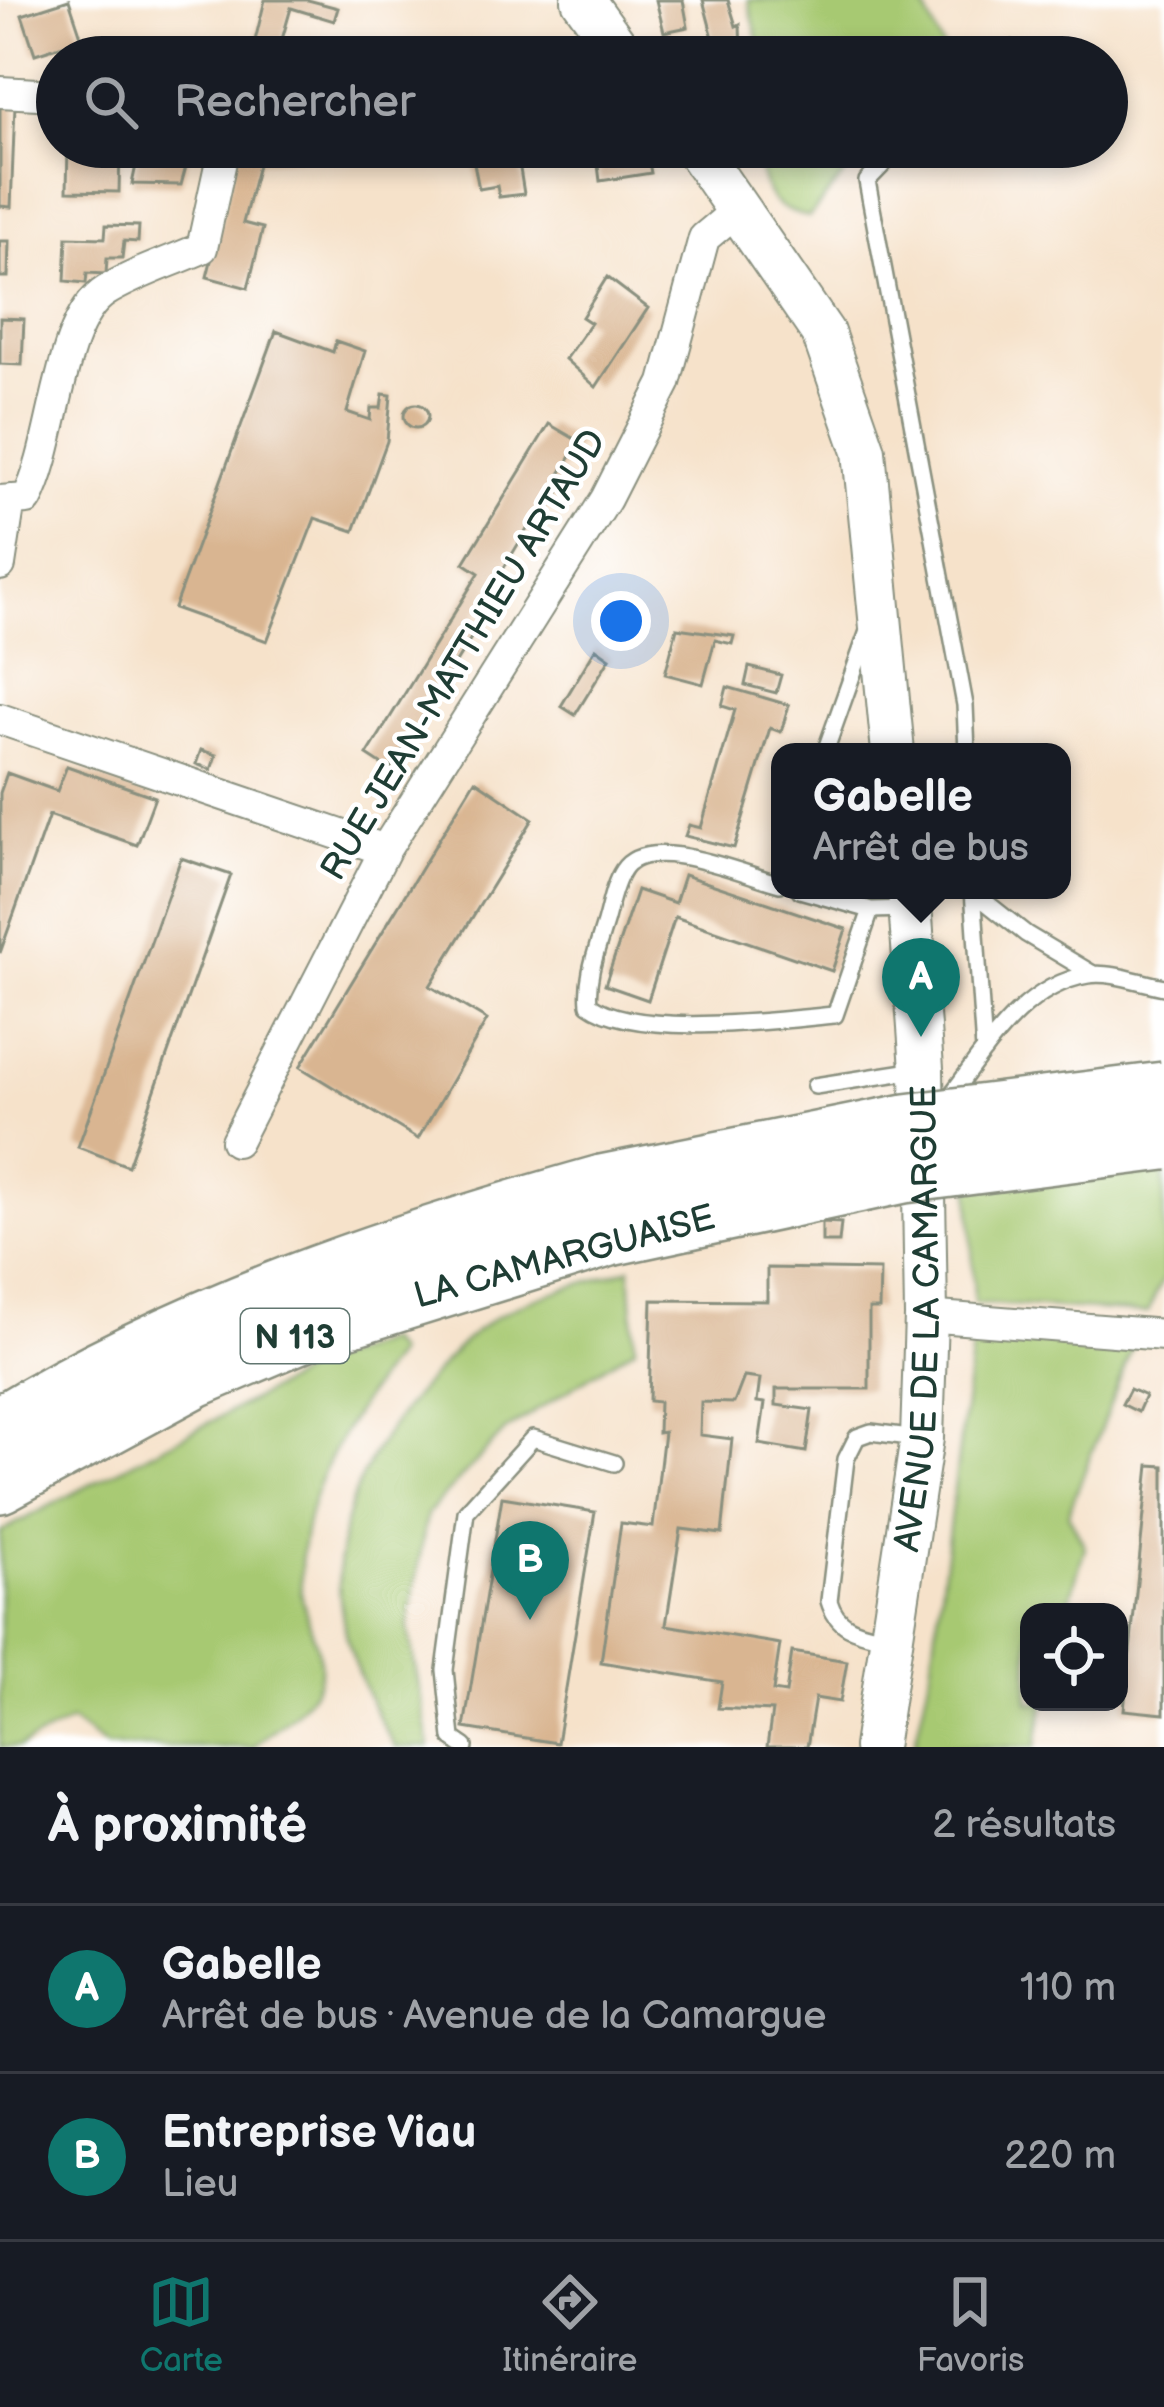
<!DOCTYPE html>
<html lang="fr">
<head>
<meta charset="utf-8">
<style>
  body { margin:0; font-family:"Balsamiq Sans",sans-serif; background:#20242c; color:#f1f3f6 }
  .controls { position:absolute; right:36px; bottom:36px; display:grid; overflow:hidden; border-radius:24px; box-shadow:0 6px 18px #0003 }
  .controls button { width:108px; height:108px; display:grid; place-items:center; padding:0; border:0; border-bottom:3px solid #363941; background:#171b24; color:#f1f3f6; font:60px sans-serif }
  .you { position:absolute; left:621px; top:621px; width:42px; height:42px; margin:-30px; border:9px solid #fff; border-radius:50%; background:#1a73e8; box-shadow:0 0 0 18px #1a73e833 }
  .badge { display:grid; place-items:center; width:78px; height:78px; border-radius:50%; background:#0f766e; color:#fff; font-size:39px; font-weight:700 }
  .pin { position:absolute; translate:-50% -99px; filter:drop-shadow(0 3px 6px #0008) }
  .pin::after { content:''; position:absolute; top:63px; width:42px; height:36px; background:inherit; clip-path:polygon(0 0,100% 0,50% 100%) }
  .popup { position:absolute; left:771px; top:743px; width:300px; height:156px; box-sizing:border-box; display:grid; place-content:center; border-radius:24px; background:#171b24; filter:drop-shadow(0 3px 9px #0005); font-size:39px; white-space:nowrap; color:#9ea1a6 }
  .popup b { font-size:45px; color:#f1f3f6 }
  .popup::after { content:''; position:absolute; left:50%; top:100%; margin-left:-24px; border:24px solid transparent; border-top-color:#171b24 }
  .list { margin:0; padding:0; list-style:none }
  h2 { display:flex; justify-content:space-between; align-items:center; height:156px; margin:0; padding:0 48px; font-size:51px }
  h2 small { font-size:39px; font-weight:400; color:#9ea1a6 }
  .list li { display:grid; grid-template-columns:78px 1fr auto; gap:36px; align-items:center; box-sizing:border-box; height:168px; padding:0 48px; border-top:3px solid #363941 }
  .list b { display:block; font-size:45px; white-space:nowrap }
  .list p { margin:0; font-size:39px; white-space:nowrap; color:#9ea1a6 }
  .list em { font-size:39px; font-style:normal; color:#9ea1a6 }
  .icon { flex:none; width:66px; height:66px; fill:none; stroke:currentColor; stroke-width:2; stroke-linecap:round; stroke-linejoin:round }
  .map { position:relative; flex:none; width:1164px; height:1747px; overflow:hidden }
  .search { position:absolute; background:#171b24; box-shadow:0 6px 18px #0003; left:36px; right:36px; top:36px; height:132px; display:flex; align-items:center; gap:30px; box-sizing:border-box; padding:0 42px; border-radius:66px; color:#9ea1a6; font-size:45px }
  .sheet { height:492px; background:#171b24 }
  nav { display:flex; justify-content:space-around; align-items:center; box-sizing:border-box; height:168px; border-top:3px solid #363941; background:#171b24; font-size:33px; color:#9ea1a6 }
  nav a { display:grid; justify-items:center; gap:6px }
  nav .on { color:#0f766e }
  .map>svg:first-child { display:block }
</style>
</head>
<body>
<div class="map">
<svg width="1164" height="1747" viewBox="0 0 1164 1747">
  <rect width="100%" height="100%" fill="#fff"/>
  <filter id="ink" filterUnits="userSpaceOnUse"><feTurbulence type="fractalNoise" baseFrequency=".00833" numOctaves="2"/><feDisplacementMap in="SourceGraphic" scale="24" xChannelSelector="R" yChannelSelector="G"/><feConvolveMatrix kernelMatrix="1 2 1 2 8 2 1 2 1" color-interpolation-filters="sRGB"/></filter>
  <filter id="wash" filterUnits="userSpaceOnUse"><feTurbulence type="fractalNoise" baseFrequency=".004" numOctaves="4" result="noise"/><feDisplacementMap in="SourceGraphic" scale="48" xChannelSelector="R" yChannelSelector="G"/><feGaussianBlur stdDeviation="2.7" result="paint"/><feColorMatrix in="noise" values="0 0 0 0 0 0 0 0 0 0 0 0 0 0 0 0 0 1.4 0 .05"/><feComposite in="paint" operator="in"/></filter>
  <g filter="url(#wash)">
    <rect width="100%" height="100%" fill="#f6e2ca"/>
    <path fill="#a7c972" stroke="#638353" stroke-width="3" d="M748 0H921L947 57H755L758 39Z
      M753 147H859V157L809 217C762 208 767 188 753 147Z
      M1164 1160V1278L1147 1313 974 1303 970 1185Z
      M630 1268 635 1347 505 1431 427 1514 408 1627 430 1747H395C318 1619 316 1512 415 1396 439 1368 462 1339 493 1319 531 1294 588 1284 630 1268Z
      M974 1332 1135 1340 1068 1514 1085 1547 1066 1612H1029V1702H1045L1036 1747H914L931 1669Z
      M386 1341 396 1354C344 1424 296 1499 301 1590 303 1616 322 1646 320 1672 317 1701 273 1729 253 1747H106L71 1721 19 1747H0V1532L319 1365Z"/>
    <g id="blocks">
      <path fill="#d9b591" d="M69 0 82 39 35 54 22 15Z
        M265 0H308L338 8 334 21 291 8 277 57H251Z
        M656 0H683L688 27 664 32Z
        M703 0H728L736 26 740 24 741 57H718Z
        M1012 40 1015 57H973L971 49Z
        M113 42 225 45 224 57H113Z
        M0 105H15L11 207 0 206Z
        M68 147H120L119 192 67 191Z
        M140 147H186L190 152 181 185 132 184Z
        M240 147H357L356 153 259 161 243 223 263 228 248 288 207 277Z
        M535 147H646L651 173 600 181 597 157 537 167Z
        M517 150 524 194 499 197 497 186 479 189 473 158Z
        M106 225 139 226 138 242 124 241 122 258H107L106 274 87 273 86 283 65 281 67 237 105 238Z
        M0 241H9L8 277H0Z
        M607 277 648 308 596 387 565 359 591 323 582 317Z
        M0 318 24 319 22 365 0 364Z
        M276 331 333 352 336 341 365 351 347 412 370 420 371 408H381L383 394 391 395 387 441 354 531 315 518 267 641 174 608Z
        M404 416a12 12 0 1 1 24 0a12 12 0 1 1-24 0Z
        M549 424 580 442 560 474 568 478 538 525 532 521 475 616 482 620 390 770 367 755 479 573 464 563Z
        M677 628 734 636 732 644 715 640 703 684 665 674Z
        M596 648 610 658 575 715 561 706Z
        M749 667 781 675 776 693 745 685Z
        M727 687 789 705 781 732 770 728 734 848 685 836 689 825 701 828 709 800 735 710 722 706Z
        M201 750 216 755 211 770 196 764Z
        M67 766 155 797 137 845 49 815 0 953V793L7 773 57 791Z
        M475 780 533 819 430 986 487 1020 418 1139 300 1067Z
        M181 858 231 875 128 1166 78 1147Z
        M684 875 846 929 832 971 675 917 648 1000 605 985 637 890 675 903Z
        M822 1222 841 1223 839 1242H822Z
        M767 1268 880 1270 879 1309H869V1389H776V1405L812 1410 806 1452 759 1444 765 1403 757 1402 760 1379 744 1377 734 1403 701 1402 700 1435 732 1439 722 1534 681 1529 666 1625 780 1644 773 1691 786 1693 792 1652 847 1661 840 1702 815 1698 807 1747H767L772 1711 718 1708 722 1682 601 1662 621 1523 653 1527 664 1432 658 1433 659 1402 649 1401 652 1300 767 1301Z
        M1130 1389 1145 1396 1138 1412 1122 1404Z
        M1149 1465 1164 1466V1714L1124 1710Z
        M502 1497 595 1512 557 1743 464 1728Z"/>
    </g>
  </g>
  <g filter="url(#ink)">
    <use href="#blocks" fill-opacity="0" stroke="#8a907f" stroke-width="3"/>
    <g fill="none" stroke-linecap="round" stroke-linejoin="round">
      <defs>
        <path id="lane" d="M900 147 867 181 965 705 967 752
          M825 752 868 631
          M780 884C743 874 647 832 623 870 613 885 610 906 605 923 597 950 586 976 589 1004 636 1039 777 1020 835 1015L871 910
          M800 890 871 910 908 909
          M973 890 984 1051
          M973 892 1026 934 1093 974
          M815 1086 918 1070
          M954 1091C989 1044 1026 985 1088 975 1111 971 1141 983 1164 987
          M889 1639C860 1632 838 1631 829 1601L846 1459 857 1437 871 1432 917 1438
          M465 1747 452 1738 445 1670 466 1512 533 1438 614 1463"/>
        <path id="street" d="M563 57 602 31
          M0 92 57 95
          M0 501 27 499C56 446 57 321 106 291 135 273 171 262 202 248L224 147
          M0 565 10 500
          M0 719 385 850
          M236 1141 385 850 606 499 665 383 704 238 740 208
          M926 1316 1164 1335"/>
        <g id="secondary">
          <path d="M583 0 624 57"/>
          <path d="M695 147 823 333 864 451 893 752"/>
          <path id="s1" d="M875 1747 922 1438 926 1316 922 1069 909 890"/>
        </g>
        <path id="highway" d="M0 1425C188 1311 392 1243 602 1184
          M0 1484 196 1378 304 1332 610 1237"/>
      </defs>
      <use href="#lane" stroke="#8a907f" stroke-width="20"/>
      <use href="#street" stroke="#8a907f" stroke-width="34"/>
      <use href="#secondary" stroke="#8a907f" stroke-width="46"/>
      <use href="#highway" stroke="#8a907f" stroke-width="62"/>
      <use href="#lane" stroke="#fff" stroke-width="15"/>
      <use href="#street" stroke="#fff" stroke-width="30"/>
      <use href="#secondary" stroke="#fff" stroke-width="42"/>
      <use href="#highway" stroke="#fff" stroke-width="57"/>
      <defs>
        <path id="highway-bridge" d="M602 1184 906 1123 1164 1091
          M610 1237 904 1174 1164 1141"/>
      </defs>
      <use href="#highway-bridge" stroke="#8a907f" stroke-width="62" stroke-linecap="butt"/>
      <use href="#highway-bridge" stroke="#fff" stroke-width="57"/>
    </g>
  </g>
  <g text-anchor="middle" stroke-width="9" stroke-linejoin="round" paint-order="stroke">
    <rect fill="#fff" stroke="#627771" stroke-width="3" x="241" y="1309" width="108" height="54" rx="9"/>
    <g font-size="33" font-weight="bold" fill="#1f3d34">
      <text x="295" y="1348">N 113</text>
    </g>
    <g font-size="36" fill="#1f3d34" stroke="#fff">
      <text transform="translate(462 654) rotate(-59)" y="13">RUE JEAN-MATTHIEU ARTAUD</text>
      <text transform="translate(564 1255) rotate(-15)" y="13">LA CAMARGUAISE</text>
      <text dy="13" stroke="none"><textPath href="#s1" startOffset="432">AVENUE DE LA CAMARGUE</textPath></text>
    </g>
  </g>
</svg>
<div class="controls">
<button><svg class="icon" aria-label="locate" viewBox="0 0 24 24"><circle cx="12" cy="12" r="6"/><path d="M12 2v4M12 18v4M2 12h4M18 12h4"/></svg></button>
</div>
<div class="you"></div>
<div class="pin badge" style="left:921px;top:1037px">A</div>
<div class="popup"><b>Gabelle</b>Arrêt de bus</div>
<div class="pin badge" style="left:530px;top:1620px">B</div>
<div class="search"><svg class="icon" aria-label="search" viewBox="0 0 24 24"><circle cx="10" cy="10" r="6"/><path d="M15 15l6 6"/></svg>Rechercher</div>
</div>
<section class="sheet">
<h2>À proximité<small>2 résultats</small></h2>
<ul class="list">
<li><span class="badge">A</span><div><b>Gabelle</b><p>Arrêt de bus · Avenue de la Camargue</p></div><em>110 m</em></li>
<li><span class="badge">B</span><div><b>Entreprise Viau</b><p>Lieu</p></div><em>220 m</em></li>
</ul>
</section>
<nav>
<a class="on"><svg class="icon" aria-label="map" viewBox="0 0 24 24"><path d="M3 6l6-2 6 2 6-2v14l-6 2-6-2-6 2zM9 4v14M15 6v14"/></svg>Carte</a>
<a><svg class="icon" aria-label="directions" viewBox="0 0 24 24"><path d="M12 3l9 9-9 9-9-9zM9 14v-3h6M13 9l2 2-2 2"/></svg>Itinéraire</a>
<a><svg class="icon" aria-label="saved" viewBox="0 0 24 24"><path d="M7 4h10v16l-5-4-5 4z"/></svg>Favoris</a>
</nav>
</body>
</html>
